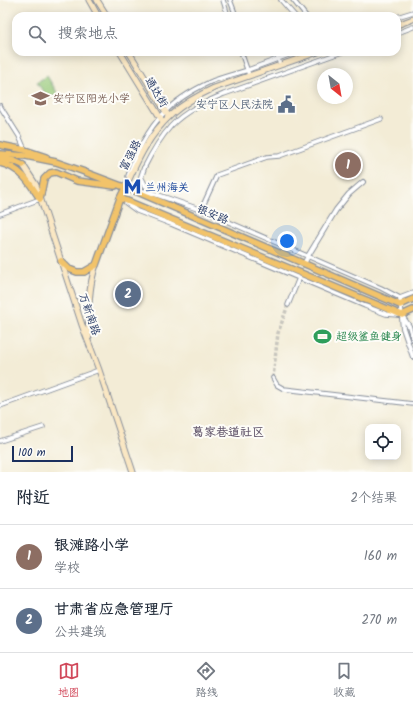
<!DOCTYPE html>
<html lang="zh">
<head>
<meta charset="utf-8">
<style>
  body { margin:0; font-family:Kalam,"LXGW WenKai TC",sans-serif; background:#f6f6f7; color:#1f2937 }
  .controls { position:absolute; right:12px; bottom:12px; display:grid; overflow:hidden; border-radius:8px; box-shadow:0 2px 10px #0003 }
  .controls button { width:36px; height:36px; display:grid; place-items:center; padding:0; border:0; border-bottom:1px solid #e0e1e3; background:#fff; color:#1f2937; font:20px sans-serif }
  .compass { position:absolute; left:317px; top:68px; width:36px; height:36px; border-radius:50%; background:#fff; box-shadow:0 2px 10px #0003; rotate:149deg }
  .scale { position:absolute; left:12px; bottom:10px; width:61px; box-sizing:border-box; padding-left:4px; border:2px solid #1b2f5e; border-top:0; font-size:11px; line-height:14px; white-space:nowrap; color:#1b2f5e; -webkit-text-stroke:3px #fdfcf7; paint-order:stroke }
  .you { position:absolute; left:287px; top:241px; width:14px; height:14px; margin:-10px; border:3px solid #fff; border-radius:50%; background:#1a73e8; box-shadow:0 0 0 6px #1a73e833 }
  .badge { display:grid; place-items:center; width:26px; height:26px; border-radius:50%; background:#d1495b; color:#fff; font-size:13px; font-weight:700 }
  .pin { position:absolute; translate:-50% -50%; border:2px solid #fff; box-shadow:0 1px 4px #0006 }
  .list { margin:0; padding:0; list-style:none }
  h2 { display:flex; justify-content:space-between; align-items:center; height:52px; margin:0; padding:0 16px; font-size:17px }
  h2 small { font-size:13px; font-weight:400; color:#747a83 }
  .list li { display:grid; grid-template-columns:26px 1fr auto; gap:12px; align-items:center; box-sizing:border-box; height:64px; padding:0 16px; border-top:1px solid #e0e1e3 }
  .list b { display:block; font-size:15px; white-space:nowrap }
  .list p { margin:0; font-size:13px; white-space:nowrap; color:#747a83 }
  .list em { font-size:13px; font-style:normal; color:#747a83 }
  .icon { flex:none; width:22px; height:22px; fill:none; stroke:currentColor; stroke-width:2; stroke-linecap:round; stroke-linejoin:round }
  .map { position:relative; flex:none; width:413px; height:472px; overflow:hidden }
  .search { position:absolute; background:#fff; box-shadow:0 2px 10px #0003; left:12px; right:12px; top:12px; height:44px; display:flex; align-items:center; gap:10px; box-sizing:border-box; padding:0 14px; border-radius:12px; color:#747a83; font-size:15px }
  .sheet { height:180px; background:#fff }
  nav { display:flex; justify-content:space-around; align-items:center; box-sizing:border-box; height:56px; border-top:1px solid #e0e1e3; background:#fff; font-size:11px; color:#747a83 }
  nav a { display:grid; justify-items:center; gap:2px }
  nav .on { color:#d1495b }
  .map>svg:first-child { display:block }
</style>
</head>
<body>
<div class="map">
<svg width="413" height="472" viewBox="0 0 413 472">
  <rect width="100%" height="100%" fill="#fdfcf7"/>
  <filter id="ink" filterUnits="userSpaceOnUse"><feTurbulence type="fractalNoise" baseFrequency=".025" numOctaves="2"/><feDisplacementMap in="SourceGraphic" scale="8" xChannelSelector="R" yChannelSelector="G"/><feConvolveMatrix kernelMatrix="1 2 1 2 8 2 1 2 1" color-interpolation-filters="sRGB"/></filter>
  <filter id="wash" filterUnits="userSpaceOnUse"><feTurbulence type="fractalNoise" baseFrequency=".012" numOctaves="4" result="noise"/><feDisplacementMap in="SourceGraphic" scale="16" xChannelSelector="R" yChannelSelector="G"/><feGaussianBlur stdDeviation="0.9" result="paint"/><feColorMatrix in="noise" values="0 0 0 0 0 0 0 0 0 0 0 0 0 0 0 0 0 1.4 0 .05"/><feComposite in="paint" operator="in"/></filter>
  <g filter="url(#wash)">
    <rect width="100%" height="100%" fill="#f3ecd6"/>
    <path fill="#97c979" stroke="#597c6c" d="M47 76 58 94 48 99 37 82Z"/>
  </g>
  <g filter="url(#ink)">
    <g fill="none" stroke-linecap="round" stroke-linejoin="round">
      <path stroke="#c8c6be" stroke-width="3.5" stroke-dasharray="3.5 2" stroke-linecap="butt" d="M273 378 278 333 288 305"/>
      <defs>
        <path id="minor" d="M223 0 228 16
          M230 0 236 16
          M281 0 295 16
          M293 0 306 16
          M397 17 413 12
          M397 33 413 27
          M241 52 249 75
          M276 52 280 65
          M0 106 19 136 25 150
          M381 119 279 156 267 157 217 175 201 210 381 288 400 298 413 293
          M144 168C151 154 160 138 171 126 185 111 205 102 224 94L342 52
          M128 176C135 155 148 129 164 113 175 101 195 89 210 82 222 77 235 74 248 70 264 64 280 58 297 52
          M126 203 137 211 171 224 365 306 386 314 398 315
          M0 214 40 199
          M288 305 299 278
          M273 378 277 385 284 389 413 404
          M0 406 99 370
          M0 441 43 427"/>
        <path id="tertiary" d="M144 168 141 177 145 185 152 193 201 210
          M137 190 152 193
          M304 264 308 256 336 210 349 194 363 182
          M400 298 403 328 413 357
          M402 316 409 326 413 339"/>
        <path id="secondary" d="M89 0 98 16
          M97 0 107 16
          M397 25 413 19
          M120 52 163 122
          M129 52 169 117
          M23 165 36 185 82 325 99 370 133 472
          M125 188C137 161 149 134 172 114 184 103 199 95 214 88L318 52
          M89 337C88 313 88 287 96 265"/>
        <path id="primary" d="M0 145 25 150 46 157
          M0 154 26 156 56 162 82 171 140 193 400 305 413 299
          M0 159 14 161 23 165
          M0 163C20 167 30 183 40 199
          M120 198 402 315 413 310
          M40 199 44 179 50 173 56 172 77 181 115 186
          M61 261 69 269 77 272H84L96 265 120 198 125 188"/>
      </defs>
      <use href="#minor" stroke="#878e9a" stroke-width="5.5"/>
      <use href="#tertiary" stroke="#878e9a" stroke-width="6"/>
      <use href="#secondary" stroke="#878e9a" stroke-width="7"/>
      <use href="#primary" stroke="#878e9a" stroke-width="8"/>
      <use href="#minor" stroke="#fff" stroke-width="3.5"/>
      <use href="#tertiary" stroke="#fff" stroke-width="4"/>
      <use href="#secondary" stroke="#fae7c3" stroke-width="5"/>
      <use href="#primary" stroke="#f2c36a" stroke-width="5.5"/>
    </g>
  </g>
  <defs>
    <symbol id="school-bare" viewBox="-9 -9 18 18"><path d="M0-5L7-2L0 1L-7-2ZM-4 1L0 2.5L4 1V4Q0 6-4 4Z" fill="#8d6e63" stroke="#fdfcf7" stroke-width="2.5" paint-order="stroke"/></symbol>
    <symbol id="civic-bare" viewBox="-9 -9 18 18"><path d="M-.6-6.5H3V-4.5H.6V-3L4-1V1h2V6H-6V1h2V-1L-.6-3ZM-1.2 2.5V6h2.4V2.5Z" fill="#5c6f8a" stroke="#fdfcf7" stroke-width="2.5" paint-order="stroke"/></symbol>
    <symbol id="metro-bare" viewBox="-9 -9 18 18"><path d="M-5.5 5V-5H-3L0 0L3-5H5.5V5H3V-.5L0 4L-3-.5V5Z" fill="#1a4fb4" stroke="#fdfcf7" stroke-width="2.5" paint-order="stroke"/></symbol>
    <symbol id="stadium-bare" viewBox="-9 -9 18 18"><path d="M0-5a6.5 5 0 1 0 0 10a6.5 5 0 1 0 0-10ZM-3.5-1.8h7v3.6h-7Z" fill="#2e9e5b" stroke="#fdfcf7" stroke-width="2.5" paint-order="stroke"/></symbol>
  </defs>
  <g fill-rule="evenodd">
    <use href="#school-bare" x="28" y="86" width="25" height="25"/>
    <use href="#civic-bare" x="274" y="92" width="25" height="25"/>
    <use href="#metro-bare" x="120" y="174" width="25" height="25"/>
    <use href="#stadium-bare" x="310" y="324" width="25" height="25"/>
  </g>
  <g text-anchor="middle" stroke-width="4" stroke-linejoin="round" paint-order="stroke">
    <g font-size="11" fill="#1b2f5e" stroke="#fdfcf7">
      <text transform="translate(157 92) rotate(59)" y="4">通达街</text>
      <text transform="translate(130 155) rotate(-62)" y="4">富强路</text>
      <text transform="translate(213 214) rotate(23)" y="4">银安路</text>
      <text transform="translate(90 314) rotate(71)" y="4">万新南路</text>
    </g>
    <g font-size="11" fill="#785e54" stroke="#fdfcf7" text-anchor="start">
      <text x="53" y="102">安宁区阳光小学</text>
    </g>
    <g font-size="11" fill="#4e5e75" stroke="#fdfcf7" text-anchor="end">
      <text x="273" y="108">安宁区人民法院</text>
    </g>
    <g font-size="11" fill="#164399" stroke="#fdfcf7" text-anchor="start">
      <text x="145" y="191">兰州海关</text>
    </g>
    <g font-size="11" fill="#27864d" stroke="#fdfcf7" text-anchor="start">
      <text x="336" y="340">超级鲨鱼健身</text>
    </g>
    <g font-size="12" font-weight="bold" fill="#65596e" stroke="#fdfcf7">
      <text x="228" y="436">葛家巷道社区</text>
    </g>
  </g>
</svg>
<div class="controls">
<button><svg class="icon" aria-label="locate" viewBox="0 0 24 24"><circle cx="12" cy="12" r="6"/><path d="M12 2v4M12 18v4M2 12h4M18 12h4"/></svg></button>
</div>
<svg class="compass" viewBox="-18 -18 36 36"><path d="M0-13l5 13h-10z" fill="#e53935"/><path d="M0 13l5-13h-10z" fill="#747a83"/></svg>
<div class="scale">100 m</div>
<div class="you"></div>
<div class="pin badge" style="left:348px;top:165px;background:#8d6e63">1</div>
<div class="pin badge" style="left:128px;top:294px;background:#5c6f8a">2</div>
<div class="search"><svg class="icon" aria-label="search" viewBox="0 0 24 24"><circle cx="10" cy="10" r="6"/><path d="M15 15l6 6"/></svg>搜索地点</div>
</div>
<section class="sheet">
<h2>附近<small>2个结果</small></h2>
<ul class="list">
<li><span class="badge" style="background:#8d6e63">1</span><div><b>银滩路小学</b><p>学校</p></div><em>160 m</em></li>
<li><span class="badge" style="background:#5c6f8a">2</span><div><b>甘肃省应急管理厅</b><p>公共建筑</p></div><em>270 m</em></li>
</ul>
</section>
<nav>
<a class="on"><svg class="icon" aria-label="map" viewBox="0 0 24 24"><path d="M3 6l6-2 6 2 6-2v14l-6 2-6-2-6 2zM9 4v14M15 6v14"/></svg>地图</a>
<a><svg class="icon" aria-label="directions" viewBox="0 0 24 24"><path d="M12 3l9 9-9 9-9-9zM9 14v-3h6M13 9l2 2-2 2"/></svg>路线</a>
<a><svg class="icon" aria-label="saved" viewBox="0 0 24 24"><path d="M7 4h10v16l-5-4-5 4z"/></svg>收藏</a>
</nav>
</body>
</html>
